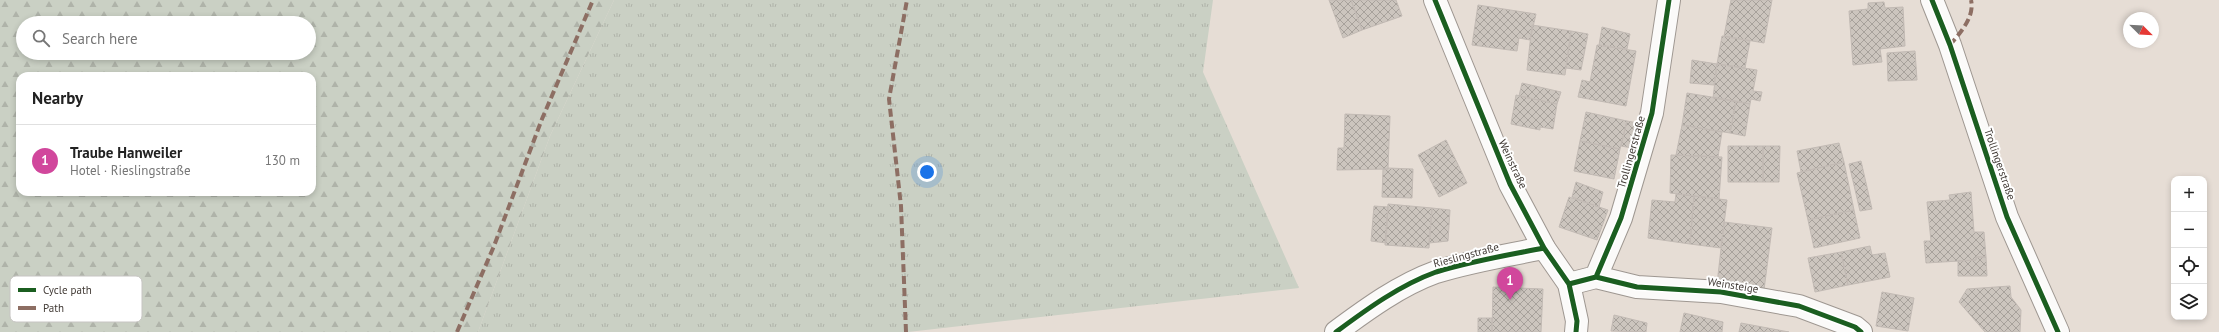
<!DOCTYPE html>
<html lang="en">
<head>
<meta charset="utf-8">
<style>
  body { margin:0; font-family:"PT Sans",sans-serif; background:#f6f6f6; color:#222 }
  .controls { position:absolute; right:12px; bottom:12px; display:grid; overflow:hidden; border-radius:8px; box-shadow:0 2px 6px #0003 }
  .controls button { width:36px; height:36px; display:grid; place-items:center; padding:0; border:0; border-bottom:1px solid #e0e0e0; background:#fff; color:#222; font:20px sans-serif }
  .compass { position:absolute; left:2123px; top:12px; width:36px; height:36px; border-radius:50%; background:#fff; box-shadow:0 2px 6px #0003; rotate:114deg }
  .you { position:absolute; left:927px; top:172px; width:14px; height:14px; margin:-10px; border:3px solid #fff; border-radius:50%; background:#1a73e8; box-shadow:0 0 0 6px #1a73e833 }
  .badge { display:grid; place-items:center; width:26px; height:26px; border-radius:50%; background:#2563eb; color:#fff; font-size:13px; font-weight:700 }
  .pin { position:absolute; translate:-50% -33px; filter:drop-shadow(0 1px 2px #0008) }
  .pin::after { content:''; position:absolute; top:21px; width:14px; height:12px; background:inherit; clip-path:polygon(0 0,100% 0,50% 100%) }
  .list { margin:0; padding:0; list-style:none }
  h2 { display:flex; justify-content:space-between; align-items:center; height:52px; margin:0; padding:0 16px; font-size:17px }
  h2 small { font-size:13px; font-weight:400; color:#767676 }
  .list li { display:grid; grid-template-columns:26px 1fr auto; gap:12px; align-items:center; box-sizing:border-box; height:72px; padding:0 16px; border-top:1px solid #e0e0e0 }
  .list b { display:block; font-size:15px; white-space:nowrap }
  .list p { margin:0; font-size:13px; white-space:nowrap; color:#767676 }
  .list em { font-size:13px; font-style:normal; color:#767676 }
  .icon { flex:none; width:22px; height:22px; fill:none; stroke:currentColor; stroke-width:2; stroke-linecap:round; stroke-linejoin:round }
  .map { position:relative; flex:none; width:2219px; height:332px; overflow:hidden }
  .search { position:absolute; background:#fff; box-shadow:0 2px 6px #0003; left:16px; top:16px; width:300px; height:44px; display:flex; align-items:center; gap:10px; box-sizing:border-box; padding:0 14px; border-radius:22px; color:#767676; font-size:15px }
  .panel { position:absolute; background:#fff; box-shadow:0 2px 6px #0003; left:16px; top:72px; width:300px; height:124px; border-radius:12px }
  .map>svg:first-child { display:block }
</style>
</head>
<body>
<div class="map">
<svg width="2219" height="332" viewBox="0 0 2219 332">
  <defs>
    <pattern id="grass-tufts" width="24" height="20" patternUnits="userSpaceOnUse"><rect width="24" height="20" fill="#cad0c4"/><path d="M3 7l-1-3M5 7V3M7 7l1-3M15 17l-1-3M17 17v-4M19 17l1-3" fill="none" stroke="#afb3a9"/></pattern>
    <pattern id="forest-firs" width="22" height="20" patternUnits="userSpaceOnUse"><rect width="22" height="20" fill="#cad0c4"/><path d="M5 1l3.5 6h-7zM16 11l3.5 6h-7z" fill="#afb3a9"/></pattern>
    <pattern id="building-cross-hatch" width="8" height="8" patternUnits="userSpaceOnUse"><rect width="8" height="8" fill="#ccc5be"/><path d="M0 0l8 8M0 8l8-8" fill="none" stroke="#a7a19b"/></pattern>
  </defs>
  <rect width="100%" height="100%" fill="#e6ddd5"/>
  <path fill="url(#grass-tufts)" d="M614 0H1213L1203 72 1299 288 908 332H478L550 136Z"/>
  <path fill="url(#forest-firs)" fill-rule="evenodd" d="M0 0H614L550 136 478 332H0ZM23 23H309V53H23ZM20 76H312V192H20Z"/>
  <path fill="url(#building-cross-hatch)" stroke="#c2bab4" d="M1329 0H1351L1362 30 1343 38Z
    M1351 0H1396L1402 16 1362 30Z
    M1731 0H1772L1764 43 1724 36Z
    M1884 2 1885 8 1903 7 1905 46 1880 49 1882 62 1853 65 1849 11 1868 9V3Z
    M1478 5 1536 14 1530 40 1519 38 1517 51 1472 45Z
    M1532 25 1571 31 1565 75 1527 70Z
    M1602 27 1630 34 1627 49 1599 45Z
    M1571 31 1588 34 1581 70 1566 68Z
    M1722 36 1750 41 1745 68 1717 64Z
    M1597 45 1636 51 1626 106 1578 97 1582 80 1590 82Z
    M1915 51 1917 80 1888 81 1887 53Z
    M1692 60 1717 64 1714 85 1690 83Z
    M1717 64 1757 70 1753 91 1762 92 1760 101 1751 99 1750 104 1713 98Z
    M1522 83 1561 92 1557 104 1519 96Z
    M1687 93 1736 101 1730 133 1682 125Z
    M1516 95 1557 104 1553 129 1540 127V130L1511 124Z
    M1736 101 1750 104 1745 136 1730 133Z
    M1586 112 1627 121 1620 149 1580 141Z
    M1345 114 1390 116 1388 169 1337 170 1338 148H1344Z
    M1627 121 1643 124 1638 149 1621 146Z
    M1682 125 1722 132 1718 157 1676 155Z
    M1446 140 1467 183 1439 197 1418 155Z
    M1580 141 1620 149 1614 179 1574 171Z
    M1839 143 1844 162 1801 172 1797 151Z
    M1728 146H1763V182H1728Z
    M1763 146H1780L1779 182H1763Z
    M1671 155 1722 157 1719 199 1670 193Z
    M1861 161 1872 209 1860 211 1849 164Z
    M1844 162 1854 210 1808 220 1797 173Z
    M1388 168 1413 169 1412 198 1382 197 1383 169H1388Z
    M1576 182 1603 192 1599 207 1572 197Z
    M1971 192 1974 232H1984L1986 257H1976V260L1926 263 1924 241H1931L1927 202 1950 200 1949 195Z
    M1676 194 1694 196 1690 244 1648 238 1652 200 1675 202Z
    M1694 196 1727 200 1721 248 1690 244Z
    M1569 197 1608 210 1597 240 1559 227Z
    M1388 204 1432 208 1429 248 1385 245Z
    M1374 206 1388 207 1386 243 1371 241Z
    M1432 208 1450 210 1448 241 1429 243Z
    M1854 210 1860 238 1814 248 1808 220Z
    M1724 222 1772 228 1764 290 1717 284Z
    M1870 246 1872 255 1885 253 1890 277 1848 285 1841 252Z
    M1841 252 1848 285 1815 292 1808 258Z
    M1976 257H1986L1987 276H1958V261L1976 260Z
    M2010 286 2011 297 2021 310 2020 332H1985L1959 302 1967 289Z
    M1493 287 1543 289 1541 332H1492Z
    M1882 292 1914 298 1908 331 1876 326Z
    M1684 313 1723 322 1722 332H1680Z
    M1614 315 1647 323 1646 332 1611 331Z
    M1478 318H1492V332H1478Z
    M1741 323 1789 332H1739Z"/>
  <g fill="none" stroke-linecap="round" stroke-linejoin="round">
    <defs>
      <path id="street" d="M1932 0 1950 45 2007 217 2058 332
        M1596 277 1637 287 1721 292 1799 306 1855 327 1861 332
        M1569 284 1596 277 1621 218 1652 113 1669 0
        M1336 332C1367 309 1400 285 1436 272 1471 261 1508 255 1544 248"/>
      <path id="secondary" d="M1435 0 1510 184 1544 248 1569 284 1577 321 1576 332"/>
    </defs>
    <use href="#street" stroke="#9e9791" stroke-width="24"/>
    <use href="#secondary" stroke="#9e9791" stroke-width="24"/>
    <use href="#street" stroke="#fbfaf9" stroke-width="22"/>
    <use href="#secondary" stroke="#fbfaf9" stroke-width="22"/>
    <path stroke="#8d6e63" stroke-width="4" stroke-dasharray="8 4" stroke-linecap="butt" d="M1950 45C1960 33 1975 17 1971 0
      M457 332 494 246 542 119 593 0
      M906 332 901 206 889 99 907 0"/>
    <defs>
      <path id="cycleway" d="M1435 0 1510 184 1544 248 1569 284 1577 321 1576 332
        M1932 0 1950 45 2007 217 2058 332
        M1596 277 1637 287 1721 292 1799 306 1855 327 1861 332
        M1569 284 1596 277 1621 218 1652 113 1669 0
        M1336 332C1367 309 1400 285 1436 272 1471 261 1508 255 1544 248"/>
    </defs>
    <use href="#cycleway" stroke="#fff" stroke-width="8"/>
    <use href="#cycleway" stroke="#1b5e20" stroke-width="5"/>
  </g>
  <g text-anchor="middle" stroke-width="4" stroke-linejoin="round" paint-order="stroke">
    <g font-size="11" fill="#413a35" stroke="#fff">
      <text transform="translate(1631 152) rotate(-74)" y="4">Trollingerstraße</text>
      <text transform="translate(1513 164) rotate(65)" y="4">Weinstraße</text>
      <text transform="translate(2000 164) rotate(71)" y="4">Trollingerstraße</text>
      <text transform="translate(1466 255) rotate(-15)" y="4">Rieslingstraße</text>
      <text transform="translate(1733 285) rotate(9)" y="4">Weinsteige</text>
    </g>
  </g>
  <rect x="10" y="276" width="132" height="46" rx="6" fill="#fff" stroke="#c6c4c2" stroke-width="1"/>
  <rect x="18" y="288" width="18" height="4" fill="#1b5e20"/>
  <rect x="18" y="306" width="18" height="4" fill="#8d6e63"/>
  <g font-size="11" fill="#413a35">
    <text x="43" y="294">Cycle path</text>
    <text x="43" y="312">Path</text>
  </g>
</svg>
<div class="controls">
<button>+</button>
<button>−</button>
<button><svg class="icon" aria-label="locate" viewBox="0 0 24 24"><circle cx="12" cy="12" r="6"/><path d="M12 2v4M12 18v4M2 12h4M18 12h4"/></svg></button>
<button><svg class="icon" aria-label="layers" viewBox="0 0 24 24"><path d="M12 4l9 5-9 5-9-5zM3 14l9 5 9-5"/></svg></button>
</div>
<svg class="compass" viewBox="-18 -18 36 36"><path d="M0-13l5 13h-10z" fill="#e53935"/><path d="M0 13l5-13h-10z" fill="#767676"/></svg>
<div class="you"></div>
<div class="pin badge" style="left:1510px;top:300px;background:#d1479c">1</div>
<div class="search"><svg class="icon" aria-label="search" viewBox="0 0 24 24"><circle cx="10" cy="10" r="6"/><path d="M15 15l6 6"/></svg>Search here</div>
<section class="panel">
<h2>Nearby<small></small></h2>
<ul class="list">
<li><span class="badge" style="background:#d1479c">1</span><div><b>Traube Hanweiler</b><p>Hotel · Rieslingstraße</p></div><em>130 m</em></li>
</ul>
</section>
</div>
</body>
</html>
